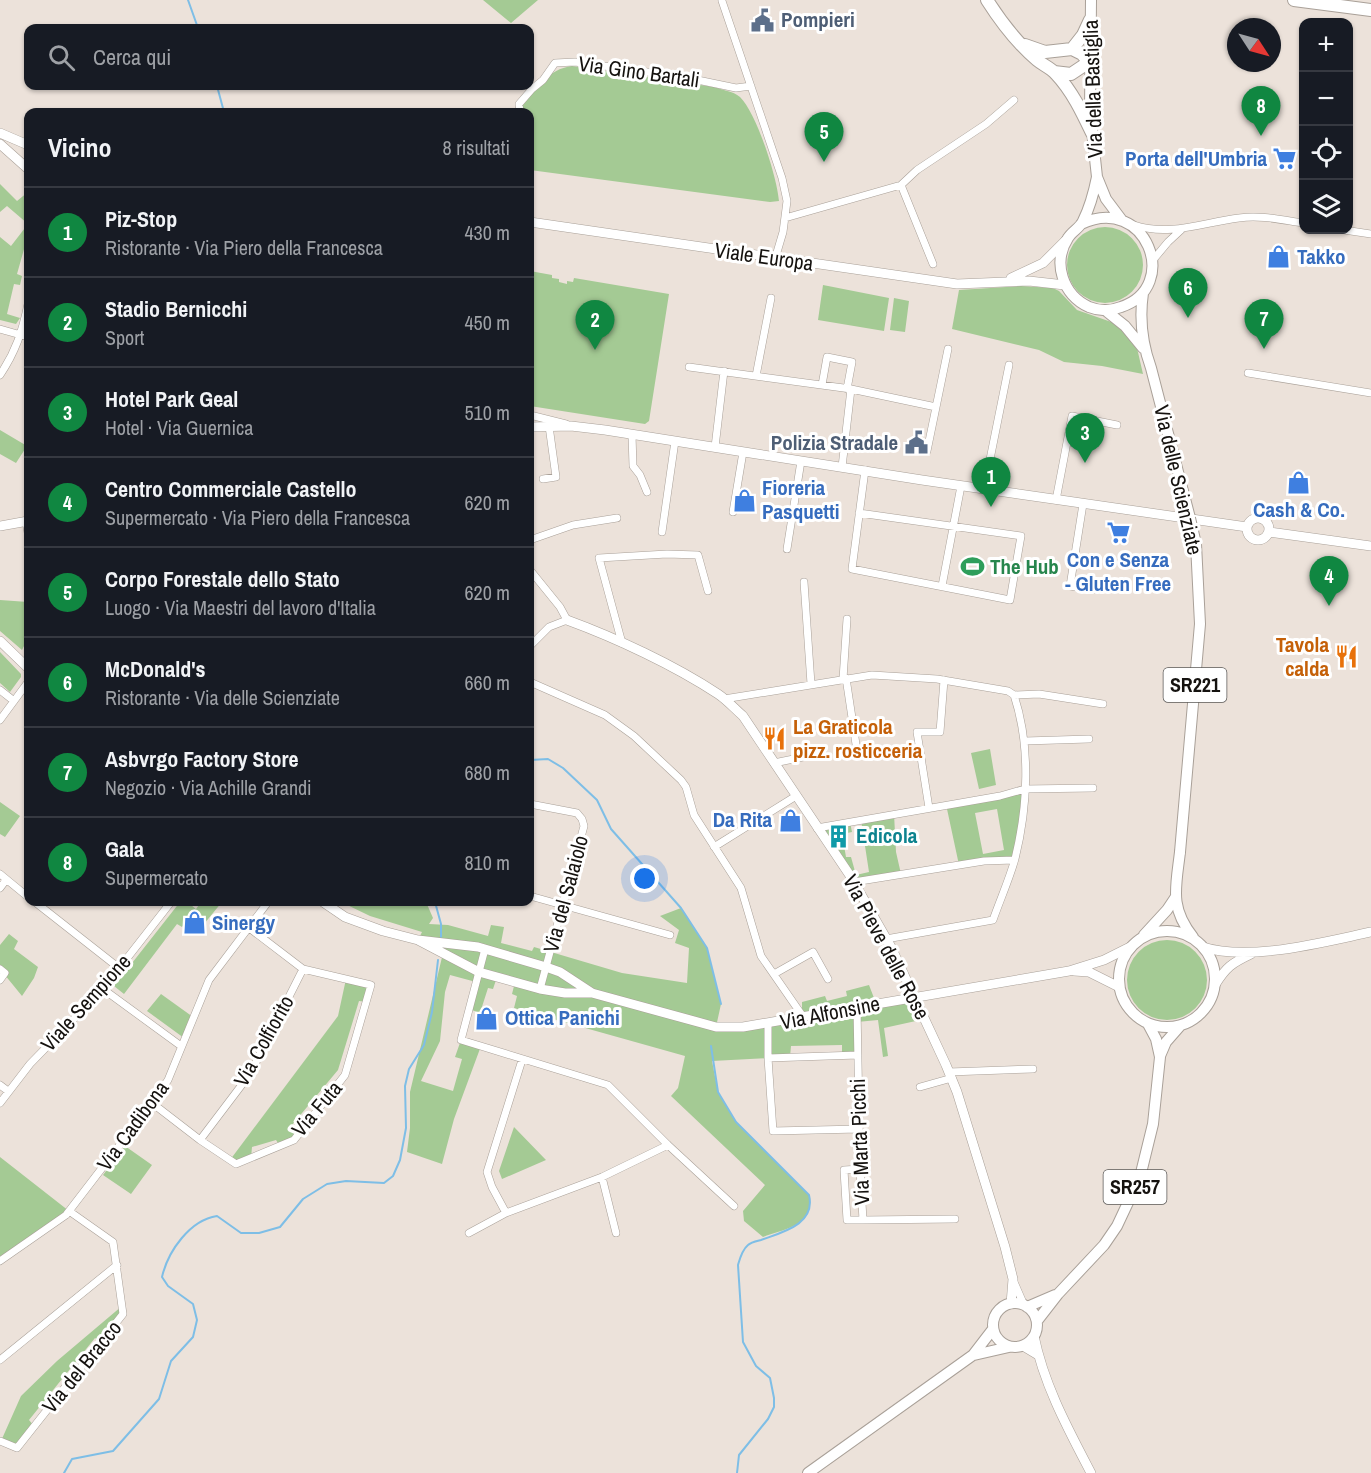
<!DOCTYPE html>
<html lang="it">
<head>
<meta charset="utf-8">
<style>
  body { margin:0; font-family:"Archivo Narrow",sans-serif; background:#20242c; color:#f1f3f6 }
  .controls { position:absolute; right:18px; top:18px; display:grid; overflow:hidden; border-radius:12px; box-shadow:0 2px 4px #0004 }
  .controls button { width:54px; height:54px; display:grid; place-items:center; padding:0; border:0; border-bottom:2px solid #363941; background:#171b24; color:#f1f3f6; font:30px sans-serif }
  .compass { position:absolute; left:1227px; top:18px; width:54px; height:54px; border-radius:50%; background:#171b24; box-shadow:0 2px 4px #0004; rotate:126deg }
  .you { position:absolute; left:645px; top:879px; width:21px; height:21px; margin:-15px; border:4px solid #fff; border-radius:50%; background:#1a73e8; box-shadow:0 0 0 9px #1a73e833 }
  .badge { display:grid; place-items:center; width:39px; height:39px; border-radius:50%; background:#108741; color:#fff; font-size:20px; font-weight:700 }
  .pin { position:absolute; translate:-50% -50px; filter:drop-shadow(0 2px 3px #0008) }
  .pin::after { content:''; position:absolute; top:32px; width:21px; height:18px; background:inherit; clip-path:polygon(0 0,100% 0,50% 100%) }
  .list { margin:0; padding:0; list-style:none }
  h2 { display:flex; justify-content:space-between; align-items:center; height:78px; margin:0; padding:0 24px; font-size:26px }
  h2 small { font-size:20px; font-weight:400; color:#9ea1a6 }
  .list li { display:grid; grid-template-columns:39px 1fr auto; gap:18px; align-items:center; box-sizing:border-box; height:90px; padding:0 24px; border-top:2px solid #363941 }
  .list b { display:block; font-size:22px; white-space:nowrap }
  .list p { margin:0; font-size:20px; white-space:nowrap; color:#9ea1a6 }
  .list em { font-size:20px; font-style:normal; color:#9ea1a6 }
  .icon { flex:none; width:33px; height:33px; fill:none; stroke:currentColor; stroke-width:2; stroke-linecap:round; stroke-linejoin:round }
  .map { position:relative; flex:none; width:1371px; height:1473px; overflow:hidden }
  .search { position:absolute; background:#171b24; box-shadow:0 2px 4px #0004; left:24px; top:24px; width:510px; height:66px; display:flex; align-items:center; gap:15px; box-sizing:border-box; padding:0 21px; border-radius:12px; color:#9ea1a6; font-size:22px }
  .panel { position:absolute; background:#171b24; box-shadow:0 2px 4px #0004; left:24px; top:108px; width:510px; height:798px; border-radius:12px }
  .map>svg:first-child { display:block }
</style>
</head>
<body>
<div class="map">
<svg width="1371" height="1473" viewBox="0 0 1371 1473">
  <rect width="100%" height="100%" fill="#ece2da"/>
  <path fill="#a4ca94" fill-rule="evenodd" d="M483 0H538L511 23Z
    M572 66 714 87C722 90 733 91 740 97 757 114 777 177 779 201L770 202 530 170V112H523L521 107C535 89 548 69 572 66Z
    M0 184 17 201 28 192V235L17 274 22 276 20 285 14 284 7 314 20 318 16 324 0 320V237L11 246 28 224 7 206 0 212Z
    M1067 265a38 38 0 1 1 76 0a38 38 0 1 1-76 0Z
    M530 271 552 275V278L559 279V282L567 284V281L573 282 574 278 669 294 649 421 645 424 530 406Z
    M823 285 889 298 884 331 818 320Z
    M1021 286 1053 288 1059 291 1077 310 1117 324 1137 348 1143 374 1102 366 1064 362 1039 350 952 329 959 290Z
    M894 298 909 301 905 332 890 330Z
    M0 430 27 446 16 463 0 454Z
    M0 600 28 602V638L22 650 0 631Z
    M0 652 21 674V677L10 692 0 683Z
    M990 749 996 785 979 789 971 753Z
    M1025 789 1014 860 959 865 947 809ZM997 809 1004 850 983 854 975 813Z
    M0 802 20 816 5 837 0 834Z
    M894 814 896 852 901 874 854 882 817 828 850 822 852 832 842 834 846 857H851L856 875 869 872 861 820Z
    M180 902H187L196 909 201 902H222L204 924 192 915 182 927 177 924 124 994 114 986Z
    M341 902H426L433 918 429 924 448 925 488 936 491 925 504 927 501 943 532 951 534 947 622 973 687 983 689 948 675 943 679 930 660 916 681 908 707 948 721 1004 716 1027 915 997 925 1019 884 1028 888 1056 883 1057 878 1020 857 1022 858 1055 842 1056V1045L791 1046 790 1057 712 1061 718 1092 736 1122 809 1195C816 1225 785 1229 763 1237L744 1221 743 1211 765 1185 671 1096 678 1088 685 1056 514 1008 517 996 512 994 515 982 497 977 493 989 488 988 480 1013 469 1009 476 982 450 975 445 992 440 1041 421 1081 453 1091 462 1059 455 1057 461 1040 481 1046 454 1119 442 1164 407 1152 410 1128V1092L443 953 418 940 422 932 370 916Z
    M9 934 18 941 14 949 38 967 34 978 22 996 0 969V945Z
    M1127 980a40 40 0 1 1 80 0a40 40 0 1 1-80 0Z
    M346 979 371 985 366 1002 359 1001 338 1070 292 1125 298 1135 280 1146 276 1140 252 1147 251 1158 236 1164 230 1160 338 1016Z
    M869 985 874 998 802 1013V1002L825 996 827 1001 847 996 846 991Z
    M161 994 193 1017 184 1038 147 1011Z
    M514 1127 546 1160 502 1179 499 1171Z
    M125 1146 152 1165 131 1194 103 1175Z
    M0 1157 69 1211 0 1261Z
    M122 1306 123 1314 101 1342 95 1338 29 1420 34 1426 17 1448 1 1441 21 1396 57 1361Z"/>
  <g fill="none" stroke-linecap="round" stroke-linejoin="round">
    <path stroke="#7ebee6" stroke-width="2" d="M188 0 198 28
      M217 86 224 112
      M530 760 548 759 563 768 597 800 611 829 681 908 707 948 721 1004
      M435 902 441 924V937
      M711 1046 718 1092 736 1122 809 1195C816 1224 783 1232 761 1240 757 1241 751 1242 748 1245 742 1250 740 1258 738 1265L743 1342 756 1366 770 1378 774 1398V1407L768 1419 739 1455 737 1473
      M64 1473 72 1459 113 1451 159 1399 171 1361 193 1337 197 1320 193 1304 168 1286 162 1277C168 1251 190 1220 217 1216L241 1233H259L280 1227 303 1199 327 1184 346 1181 384 1183 393 1176 400 1160 406 1128 405 1086 409 1069 424 1045 432 1012 438 960"/>
    <defs>
      <path id="street" d="M722 1 782 178 787 201 783 232 775 259
        M520 112 519 104 532 89 543 80 555 63 575 62 683 77 736 88 751 86
        M901 185 933 264
        M785 218 901 185 917 170 986 124 1014 100
        M1134 225C1170 237 1204 222 1239 218 1261 215 1282 220 1304 223
        M1344 230 1371 234
        M1153 260 1168 242 1182 229
        M0 329 28 337
        M689 367 851 389 842 467
        M1248 373 1371 393
        M0 375C16 351 22 332 28 304
        M756 376 771 298
        M822 385 827 357 852 362 847 389
        M851 389 936 407
        M530 415 566 424
        M632 435 633 466 640 475 647 492
        M715 447 724 371
        M927 451 948 349
        M543 479 556 477 549 426
        M984 489 1009 365
        M1056 500 1072 416 1117 425
        M1083 504 1070 586 1093 590
        M733 512 743 452
        M859 513 1021 536 1010 600 852 569 865 470
        M26 521 28 533
        M662 532 675 441
        M530 540 573 525 617 518
        M787 549 801 461
        M530 570 560 607 567 620 549 627 530 646
        M804 582 811 684
        M942 586 961 486
        M622 643 599 558 667 554 698 555 708 591
        M846 678 857 751
        M843 679 847 619
        M530 682 605 715 634 736 681 780 686 787 694 815 741 888 761 956 804 1018
        M0 690 14 701
        M724 699 872 675 937 679 1008 691 1014 695 1039 694 1103 704
        M0 720 28 682
        M1025 741 1089 739
        M774 763 823 753
        M530 804 577 813 582 819 584 826 540 989
        M929 808 917 732H940L944 680
        M817 828 1000 796 1025 789 1093 788
        M714 847 796 796
        M0 874 28 897
        M854 882 984 861 1014 860
        M0 888 6 880
        M530 896 670 935
        M35 902 119 968
        M886 939 993 920C1000 900 1009 880 1015 859 1028 806 1031 747 1014 695
        M485 949 461 1040 608 1085 668 1145 734 1206
        M0 969 5 973 0 980
        M774 974 813 952 828 979
        M103 989 181 1046
        M857 1008 860 1169 863 1220 955 1219
        M768 1024V1058L773 1131 859 1129
        M768 1058 858 1055
        M522 1060 487 1172 492 1187 506 1213 602 1177 668 1145
        M949 1072 1033 1069
        M0 1085 8 1091
        M920 1087 952 1078
        M0 1103 30 1064 103 989 171 902
        M152 1103 200 1140 236 1164 294 1140 345 1075 371 985 303 969 248 927
        M200 1140 250 1074 303 969
        M860 1169 844 1170 847 1220H863
        M602 1177 616 1233
        M469 1233 506 1213
        M0 1261 66 1215 152 1103 168 1080 209 980 268 902
        M1014 1282 1024 1305
        M0 1360 117 1265
        M0 1441 17 1448 123 1314 113 1242 69 1211"/>
      <path id="secondary" d="M0 133 28 145
        M0 144 28 169
        M530 222 957 284 1029 281 1065 285
        M1011 278 1043 263 1065 241
        M530 427 571 426 605 430 922 480 1247 527
        M1247 529a11 11 0 1 1 22 0a11 11 0 1 1-22 0Z
        M0 526 28 521
        M1269 532 1371 546
        M567 620C616 638 674 665 718 694 727 700 735 709 743 716L851 877 891 947 946 1065 957 1092 1005 1247 1013 1279 1011 1304
        M0 641 28 668
        M323 902 345 917 383 931 418 940 478 947 546 967 560 972 592 993
        M418 940 479 972 540 989 565 993H592L716 1027H743L1069 971 1104 960 1132 946
        M1203 947C1249 962 1323 942 1371 932
        M1074 971 1089 972 1119 987
        M1215 985C1226 967 1232 963 1251 954
        M1034 1336C1044 1385 1068 1429 1091 1473
        M1023 1346 1038 1355"/>
      <path id="primary" d="M1091 0 1090 112 1097 177 1106 199 1121 219
        M1081 224C1146 193 1182 287 1121 307 1111 311 1099 311 1089 307 1063 295 1052 263 1068 238 1072 231 1080 228 1083 221 1090 207 1094 192 1097 177
        M1143 293C1139 320 1142 343 1151 368L1190 518
        M1105 310 1125 326 1143 348
        M1180 852C1176 887 1169 907 1193 937
        M1119 979a48 48 0 1 1 96 0a48 48 0 1 1-96 0Z
        M1144 935 1167 910 1175 898
        M1160 1056 1166 1042 1180 1026
        M993 1325a22 22 0 1 1 44 0a22 22 0 1 1-44 0Z
        M1027 1307 1055 1295
        M1037 1321 1058 1294 1104 1245 1117 1226 1140 1177 1153 1124 1160 1057 1156 1039 1148 1024
        M974 1355 1009 1347
        M808 1473 973 1355 993 1329"/>
      <path id="highway" d="M987 0C1001 22 1017 43 1037 60 1043 65 1051 68 1056 74 1072 91 1082 112 1092 133
        M1294 0 1371 10
        M1025 45 1045 52 1072 49 1083 35 1090 20
        M1054 72 1071 74 1089 62 1082 54 1072 49"/>
    </defs>
    <use href="#street" stroke="#a9a098" stroke-width="8"/>
    <use href="#secondary" stroke="#a9a098" stroke-width="10"/>
    <use href="#primary" stroke="#a9a098" stroke-width="12"/>
    <use href="#highway" stroke="#a9a098" stroke-width="14"/>
    <use href="#street" stroke="#fff" stroke-width="7"/>
    <use href="#secondary" stroke="#fff" stroke-width="9"/>
    <use href="#primary" stroke="#fff" stroke-width="10"/>
    <use href="#highway" stroke="#fff" stroke-width="12"/>
    <defs>
      <path id="primary-bridge" d="M1180 852 1200 624 1196 544 1190 518"/>
    </defs>
    <use href="#primary-bridge" stroke="#a9a098" stroke-width="12" stroke-linecap="butt"/>
    <use href="#primary-bridge" stroke="#fff" stroke-width="10"/>
  </g>
  <defs>
    <symbol id="civic-bare" viewBox="-9 -9 18 18"><path d="M-.6-6.5H3V-4.5H.6V-3L4-1V1h2V6H-6V1h2V-1L-.6-3ZM-1.2 2.5V6h2.4V2.5Z" fill="#5c6f8a" stroke="#fff" stroke-width="2.5" paint-order="stroke"/></symbol>
    <symbol id="supermarket-bare" viewBox="-9 -9 18 18"><path d="M-6-5.5h2.5l.6 2H6L4.5 2H-2.5L-4.4-4H-6ZM-1.5 3.2a1.3 1.3 0 1 0 .1 0ZM3 3.2a1.3 1.3 0 1 0 .1 0Z" fill="#3f7fe0" stroke="#fff" stroke-width="2.5" paint-order="stroke"/></symbol>
    <symbol id="shop-bare" viewBox="-9 -9 18 18"><path d="M-5-2.5h2.3a2.7 3.5 0 0 1 5.4 0H5L5.5 6h-11ZM-1.5-2.5h3a1.5 2.3 0 0 0-3 0Z" fill="#3f7fe0" stroke="#fff" stroke-width="2.5" paint-order="stroke"/></symbol>
    <symbol id="stadium-bare" viewBox="-9 -9 18 18"><path d="M0-5a6.5 5 0 1 0 0 10a6.5 5 0 1 0 0-10ZM-3.5-1.8h7v3.6h-7Z" fill="#2e9e5b" stroke="#fff" stroke-width="2.5" paint-order="stroke"/></symbol>
    <symbol id="restaurant-bare" viewBox="-9 -9 18 18"><path d="M-5-6h1v4h1v-4h1v4h1v-4h1v5L-1.5 .5V6h-2V.5L-5-1ZM5-6V6H3V1.5H1.5Q1.5-4 5-6Z" fill="#e8710a" stroke="#fff" stroke-width="2.5" paint-order="stroke"/></symbol>
    <symbol id="building-bare" viewBox="-9 -9 18 18"><path d="M-4-6H4V6H1V3H-1V6H-4ZM-2.5-4.3h1.7v1.8h-1.7ZM.8-4.3h1.7v1.8H.8ZM-2.5-1h1.7V.8h-1.7ZM.8-1h1.7V.8H.8Z" fill="#0f9aa8" stroke="#fff" stroke-width="2.5" paint-order="stroke"/></symbol>
  </defs>
  <g fill-rule="evenodd">
    <use href="#civic-bare" x="746" y="4" width="33" height="33"/>
    <use href="#supermarket-bare" x="1268" y="142" width="33" height="33"/>
    <use href="#shop-bare" x="1262" y="240" width="33" height="33"/>
    <use href="#civic-bare" x="900" y="426" width="33" height="33"/>
    <use href="#shop-bare" x="1282" y="466" width="33" height="33"/>
    <use href="#shop-bare" x="728" y="484" width="33" height="33"/>
    <use href="#supermarket-bare" x="1102" y="516" width="33" height="33"/>
    <use href="#stadium-bare" x="956" y="550" width="33" height="33"/>
    <use href="#restaurant-bare" x="1330" y="640" width="33" height="33"/>
    <use href="#restaurant-bare" x="758" y="722" width="33" height="33"/>
    <use href="#shop-bare" x="774" y="804" width="33" height="33"/>
    <use href="#building-bare" x="822" y="820" width="33" height="33"/>
    <use href="#shop-bare" x="178" y="906" width="33" height="33"/>
    <use href="#shop-bare" x="470" y="1002" width="33" height="33"/>
  </g>
  <g text-anchor="middle" stroke-width="6" stroke-linejoin="round" paint-order="stroke">
    <g fill="#fff" stroke="#5b5957" stroke-width="1.5">
      <rect x="1163.5" y="668" width="63" height="34" rx="4.5"/>
      <rect x="1103.5" y="1170" width="63" height="34" rx="4.5"/>
    </g>
    <g font-size="20" font-weight="bold" fill="#15120f">
      <text x="1195" y="692">SR221</text>
      <text x="1135" y="1194">SR257</text>
    </g>
    <g font-size="21" font-weight="bold" fill="#4e5e75" stroke="#fff" text-anchor="start">
      <text x="781" y="27">Pompieri</text>
      <text x="898" y="450" text-anchor="end">Polizia Stradale</text>
    </g>
    <g font-size="21" fill="#15120f" stroke="#fff">
      <text transform="translate(639 72) rotate(8)" y="7">Via Gino Bartali</text>
      <text transform="translate(1093 89) rotate(-92)" y="7">Via della Bastiglia</text>
      <text transform="translate(764 257) rotate(8)" y="7">Viale Europa</text>
      <text transform="translate(1178 480) rotate(77)" y="7">Via delle Scienziate</text>
      <text transform="translate(566 894) rotate(-75)" y="7">Via del Salaiolo</text>
      <text transform="translate(886 947) rotate(62)" y="7">Via Pieve delle Rose</text>
      <text transform="translate(86 1003) rotate(-48)" y="7">Viale Sempione</text>
      <text transform="translate(830 1013) rotate(-11)" y="7">Via Alfonsine</text>
      <text transform="translate(264 1041) rotate(-61)" y="7">Via Colfiorito</text>
      <text transform="translate(317 1109) rotate(-50)" y="7">Via Futa</text>
      <text transform="translate(133 1126) rotate(-54)" y="7">Via Cadibona</text>
      <text transform="translate(860 1142) rotate(-92)" y="7">Via Marta Picchi</text>
      <text transform="translate(82 1367) rotate(-51)" y="7">Via del Bracco</text>
    </g>
    <g font-size="21" font-weight="bold" fill="#366cbe" stroke="#fff" text-anchor="start">
      <text x="1267" y="166" text-anchor="end">Porta dell'Umbria</text>
      <text x="1297" y="264">Takko</text>
      <text x="762" y="495">Fioreria<tspan x="762" dy="24">Pasquetti</tspan></text>
      <text x="1299" y="517" text-anchor="middle">Cash &amp; Co.</text>
      <text x="1118" y="567" text-anchor="middle">Con e Senza<tspan x="1118" dy="24">- Gluten Free</tspan></text>
      <text x="772" y="827" text-anchor="end">Da Rita</text>
      <text x="212" y="930">Sinergy</text>
      <text x="505" y="1025">Ottica Panichi</text>
    </g>
    <g font-size="21" font-weight="bold" fill="#27864d" stroke="#fff" text-anchor="start">
      <text x="990" y="574">The Hub</text>
    </g>
    <g font-size="21" font-weight="bold" fill="#c56008" stroke="#fff" text-anchor="end">
      <text x="1329" y="652">Tavola<tspan x="1329" dy="24">calda</tspan></text>
      <text x="793" y="734" text-anchor="start">La Graticola<tspan x="793" dy="24">pizz. rosticceria</tspan></text>
    </g>
    <g font-size="21" font-weight="bold" fill="#0d838f" stroke="#fff" text-anchor="start">
      <text x="856" y="843">Edicola</text>
    </g>
  </g>
</svg>
<div class="controls">
<button>+</button>
<button>−</button>
<button><svg class="icon" aria-label="locate" viewBox="0 0 24 24"><circle cx="12" cy="12" r="6"/><path d="M12 2v4M12 18v4M2 12h4M18 12h4"/></svg></button>
<button><svg class="icon" aria-label="layers" viewBox="0 0 24 24"><path d="M12 4l9 5-9 5-9-5zM3 14l9 5 9-5"/></svg></button>
</div>
<svg class="compass" viewBox="-18 -18 36 36"><path d="M0-13l5 13h-10z" fill="#e53935"/><path d="M0 13l5-13h-10z" fill="#9ea1a6"/></svg>
<div class="you"></div>
<div class="pin badge" style="left:991px;top:507px">1</div>
<div class="pin badge" style="left:595px;top:350px">2</div>
<div class="pin badge" style="left:1085px;top:463px">3</div>
<div class="pin badge" style="left:1329px;top:606px">4</div>
<div class="pin badge" style="left:824px;top:162px">5</div>
<div class="pin badge" style="left:1188px;top:318px">6</div>
<div class="pin badge" style="left:1264px;top:349px">7</div>
<div class="pin badge" style="left:1261px;top:136px">8</div>
<div class="search"><svg class="icon" aria-label="search" viewBox="0 0 24 24"><circle cx="10" cy="10" r="6"/><path d="M15 15l6 6"/></svg>Cerca qui</div>
<section class="panel">
<h2>Vicino<small>8 risultati</small></h2>
<ul class="list">
<li><span class="badge">1</span><div><b>Piz-Stop</b><p>Ristorante · Via Piero della Francesca</p></div><em>430 m</em></li>
<li><span class="badge">2</span><div><b>Stadio Bernicchi</b><p>Sport</p></div><em>450 m</em></li>
<li><span class="badge">3</span><div><b>Hotel Park Geal</b><p>Hotel · Via Guernica</p></div><em>510 m</em></li>
<li><span class="badge">4</span><div><b>Centro Commerciale Castello</b><p>Supermercato · Via Piero della Francesca</p></div><em>620 m</em></li>
<li><span class="badge">5</span><div><b>Corpo Forestale dello Stato</b><p>Luogo · Via Maestri del lavoro d'Italia</p></div><em>620 m</em></li>
<li><span class="badge">6</span><div><b>McDonald's</b><p>Ristorante · Via delle Scienziate</p></div><em>660 m</em></li>
<li><span class="badge">7</span><div><b>Asbvrgo Factory Store</b><p>Negozio · Via Achille Grandi</p></div><em>680 m</em></li>
<li><span class="badge">8</span><div><b>Gala</b><p>Supermercato</p></div><em>810 m</em></li>
</ul>
</section>
</div>
</body>
</html>
